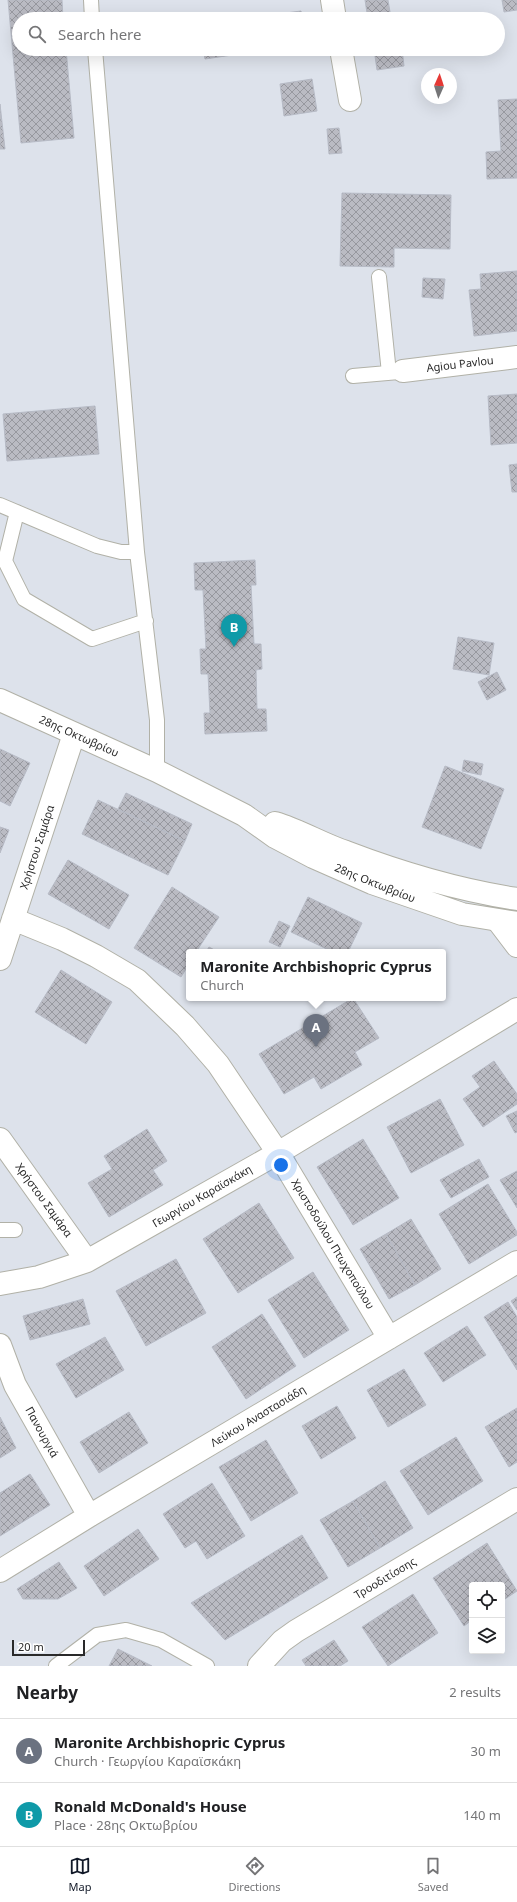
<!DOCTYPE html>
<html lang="en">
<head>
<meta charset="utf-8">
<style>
  body { margin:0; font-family:"Noto Sans",sans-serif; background:#f6f6f6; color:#202124 }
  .controls { position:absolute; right:12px; bottom:12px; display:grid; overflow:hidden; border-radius:4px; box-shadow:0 4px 16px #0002 }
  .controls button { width:36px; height:36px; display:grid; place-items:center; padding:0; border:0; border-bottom:1px solid #e0e0e0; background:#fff; color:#202124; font:20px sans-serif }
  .compass { position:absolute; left:421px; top:68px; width:36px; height:36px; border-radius:50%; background:#fff; box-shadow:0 4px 16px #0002; rotate:3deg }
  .scale { position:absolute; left:12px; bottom:10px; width:73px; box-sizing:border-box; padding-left:4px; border:2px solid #2a2a2a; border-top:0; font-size:11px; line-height:14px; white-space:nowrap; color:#2a2a2a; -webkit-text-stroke:3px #fff; paint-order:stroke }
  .you { position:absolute; left:281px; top:1165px; width:14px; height:14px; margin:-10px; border:3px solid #fff; border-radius:50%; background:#1a73e8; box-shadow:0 0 0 6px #1a73e833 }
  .badge { display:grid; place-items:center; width:26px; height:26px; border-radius:50%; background:#111827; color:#fff; font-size:13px; font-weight:700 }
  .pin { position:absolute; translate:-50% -33px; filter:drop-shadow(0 1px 2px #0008) }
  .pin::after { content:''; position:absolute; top:21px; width:14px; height:12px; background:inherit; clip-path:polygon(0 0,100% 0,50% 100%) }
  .popup { position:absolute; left:186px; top:949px; width:260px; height:52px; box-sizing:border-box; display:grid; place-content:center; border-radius:4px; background:#fff; filter:drop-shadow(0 1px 3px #0005); font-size:13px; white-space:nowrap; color:#757577 }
  .popup b { font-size:15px; color:#202124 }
  .popup::after { content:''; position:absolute; left:50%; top:100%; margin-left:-8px; border:8px solid transparent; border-top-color:#fff }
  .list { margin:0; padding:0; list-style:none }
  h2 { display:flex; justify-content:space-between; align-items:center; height:52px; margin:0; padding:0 16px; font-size:17px }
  h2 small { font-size:13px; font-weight:400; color:#757577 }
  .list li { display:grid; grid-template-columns:26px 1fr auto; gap:12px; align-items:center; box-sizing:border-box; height:64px; padding:0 16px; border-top:1px solid #e0e0e0 }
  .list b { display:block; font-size:15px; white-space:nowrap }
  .list p { margin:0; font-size:13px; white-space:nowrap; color:#757577 }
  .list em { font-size:13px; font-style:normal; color:#757577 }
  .icon { flex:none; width:22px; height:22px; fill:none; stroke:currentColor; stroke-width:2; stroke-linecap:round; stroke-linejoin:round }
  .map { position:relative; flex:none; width:517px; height:1666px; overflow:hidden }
  .search { position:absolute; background:#fff; box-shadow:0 4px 16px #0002; left:12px; right:12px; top:12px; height:44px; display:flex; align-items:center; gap:10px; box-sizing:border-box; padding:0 14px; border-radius:22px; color:#757577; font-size:15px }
  .sheet { height:180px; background:#fff }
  nav { display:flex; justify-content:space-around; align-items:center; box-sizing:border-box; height:56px; border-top:1px solid #e0e0e0; background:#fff; font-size:11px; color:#757577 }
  nav a { display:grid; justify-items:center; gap:2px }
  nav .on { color:#111827 }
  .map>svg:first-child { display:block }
</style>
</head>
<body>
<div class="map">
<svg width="517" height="1666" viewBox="0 0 517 1666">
  <defs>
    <pattern id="building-cross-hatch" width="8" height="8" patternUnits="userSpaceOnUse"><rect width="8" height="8" fill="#babbc3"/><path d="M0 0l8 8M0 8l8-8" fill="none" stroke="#97989f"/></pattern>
  </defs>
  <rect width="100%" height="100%" fill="#dde2eb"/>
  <path fill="url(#building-cross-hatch)" stroke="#b7bbc6" d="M8 0H62L63 19H19V49H66L74 138 21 143Z
    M365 0H388L391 18 368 19Z
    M502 0H517V10L504 12Z
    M301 11 303 19H278V14Z
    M203 49H238L239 54 205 59Z
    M374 49H402L404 66 377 70Z
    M312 79 317 111 284 116 280 84Z
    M517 99V178L487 179 486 152 501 151 498 100Z
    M0 104 5 149H0Z
    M339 128 342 153 329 154 327 129Z
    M342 193 451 195 450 249 394 248V267L340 266Z
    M517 271V331L474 336 469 290 481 289 480 274Z
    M423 278 445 279 443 299 422 297Z
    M517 394V443L491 445 488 396Z
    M95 406 99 454 7 461 3 414Z
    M517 464V492H512L509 465Z
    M255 560 256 585H251L254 644H261L262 669 256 670 257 709H266L267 731 205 734 204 713H210L208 674H201L200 649H206L203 590H195L194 563Z
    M458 637 494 643 489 675 453 669Z
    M497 672 506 690 487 700 478 682Z
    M0 749 30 763 10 806 0 801Z
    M464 760 483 764 481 775 462 771Z
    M445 766 504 789 481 849 422 827Z
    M126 793 192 824 185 841 118 809Z
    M98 800 185 841 168 875 82 834Z
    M0 827 9 830 0 853Z
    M68 860 129 895 109 929 48 894Z
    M172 887 219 917 196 952H189V964L181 977 134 948Z
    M308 897 362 923 348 952H333L291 932Z
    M279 921 290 926 280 947 269 942Z
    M209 947 218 952H206Z
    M61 970 112 1002 86 1044 35 1012Z
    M353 998 379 1038 355 1052 362 1065 321 1089 314 1077 284 1094 259 1054Z
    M494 1061 517 1094V1104L483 1127 463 1099 480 1087 472 1076Z
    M440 1099 464 1145 411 1173 387 1127Z
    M517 1111V1132L515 1133 506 1116Z
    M147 1129 167 1161 153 1170 163 1185 109 1217 88 1183 112 1169 104 1156Z
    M363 1139 399 1198 353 1225 317 1167Z
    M479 1159 489 1177 451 1198 440 1180Z
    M517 1171V1208L500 1180Z
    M488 1184 517 1232V1235L469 1264 439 1214Z
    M259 1203 294 1258 238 1293 203 1239Z
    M411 1219 441 1269 415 1285 386 1234Z
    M386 1234 415 1285 389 1299 360 1249Z
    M176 1259 206 1313 146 1346 116 1291Z
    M313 1272 349 1330 304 1358 268 1300Z
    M517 1297V1310L511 1301Z
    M83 1299 90 1324 30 1340 23 1316Z
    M508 1302 517 1317V1370L484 1317Z
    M262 1314 296 1366 246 1399 212 1347Z
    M467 1326 486 1355 443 1382 424 1353Z
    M105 1337 124 1370 76 1398 56 1364Z
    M404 1369 426 1405 388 1427 367 1390Z
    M337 1406 356 1438 321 1459 302 1426Z
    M517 1408V1462L509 1467 485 1427Z
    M129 1412 148 1443 99 1473 80 1442Z
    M0 1417 16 1448 0 1458Z
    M456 1437 483 1481 428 1515 400 1471Z
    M266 1440 298 1493 251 1521 219 1467Z
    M30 1474 50 1505 0 1536V1493Z
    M385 1481 413 1528 380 1548 353 1501Z
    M212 1483 245 1536 207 1559 196 1541 185 1548 163 1514Z
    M353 1501 380 1548 348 1567 320 1520Z
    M138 1529 159 1559 104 1596 84 1566Z
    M302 1535 328 1578 225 1640 191 1603Z
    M487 1543 517 1591 502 1601V1585H472V1620L464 1626 433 1578Z
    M59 1562 77 1588 58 1599H23L17 1589Z
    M413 1594 438 1633 388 1666 362 1627Z
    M334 1640 348 1661 340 1666H306L302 1660Z
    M118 1649 152 1666H109Z"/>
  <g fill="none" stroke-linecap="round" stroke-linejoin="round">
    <defs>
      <path id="lane" d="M91 0 92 19
        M95 49 137 552 157 720V771
        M379 277 389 373
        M353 376 399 372
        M0 505 97 546 121 552H137
        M17 512 5 561 24 599 92 639 146 621
        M0 1230H15
        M56 1666 97 1635 126 1630 161 1640 207 1666"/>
      <path id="street" d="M332 0 335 19
        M341 49 350 100
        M403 371 517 357
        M13 919 62 939 96 956 137 980 185 1026 218 1064 278 1153 389 1338
        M498 921 517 946
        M0 959 74 734
        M0 1139 87 1261
        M0 1284 39 1277 87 1261 278 1153 517 1009
        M0 1345 15 1385 89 1516
        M0 1571 89 1516 517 1262
        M259 1666 282 1641 296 1631 517 1499"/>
      <path id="secondary" d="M0 700 157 771 244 815 275 837 313 857 372 883 462 914 517 923
        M275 823C299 830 322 844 346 852 401 873 458 890 517 899"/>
    </defs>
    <use href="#lane" stroke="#b1b1a7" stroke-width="16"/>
    <use href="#street" stroke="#b1b1a7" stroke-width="24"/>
    <use href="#secondary" stroke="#b1b1a7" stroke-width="24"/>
    <use href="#lane" stroke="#fff" stroke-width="14"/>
    <use href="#street" stroke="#fff" stroke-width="22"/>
    <use href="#secondary" stroke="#fff" stroke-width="22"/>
  </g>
  <g text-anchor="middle" stroke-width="3" stroke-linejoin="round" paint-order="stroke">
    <g font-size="11" fill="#2a2a2a" stroke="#fff">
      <text transform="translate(460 364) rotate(-7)" y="4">Agiou Pavlou</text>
      <text transform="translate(79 736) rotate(24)" y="4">28ης Οκτωβρίου</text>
      <text transform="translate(37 847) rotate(-72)" y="4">Χρήστου Σαμάρα</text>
      <text transform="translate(375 883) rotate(22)" y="4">28ης Οκτωβρίου</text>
      <text transform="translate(202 1196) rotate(-30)" y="4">Γεωργίου Καραϊσκάκη</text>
      <text transform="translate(44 1200) rotate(54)" y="4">Χρήστου Σαμάρα</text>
      <text transform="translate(333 1244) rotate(59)" y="4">Χριστοδούλου Πτωχοπούλου</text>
      <text transform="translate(258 1416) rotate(-31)" y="4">Λεύκου Αναστασιάδη</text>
      <text transform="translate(42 1432) rotate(61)" y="4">Πανουργιά</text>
      <text transform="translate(385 1578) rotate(-31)" y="4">Τροοδιτίσσης</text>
    </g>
  </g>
</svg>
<div class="controls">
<button><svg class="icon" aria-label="locate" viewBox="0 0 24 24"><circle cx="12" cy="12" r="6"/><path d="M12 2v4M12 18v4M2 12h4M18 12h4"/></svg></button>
<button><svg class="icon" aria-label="layers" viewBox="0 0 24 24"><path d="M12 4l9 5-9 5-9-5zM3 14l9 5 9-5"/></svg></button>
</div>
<svg class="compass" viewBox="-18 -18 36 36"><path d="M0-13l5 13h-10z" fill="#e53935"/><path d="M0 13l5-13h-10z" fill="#757577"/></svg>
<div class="scale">20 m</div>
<div class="you"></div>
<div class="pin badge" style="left:316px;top:1047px;background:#6b7280">A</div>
<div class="popup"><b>Maronite Archbishopric Cyprus</b>Church</div>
<div class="pin badge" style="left:234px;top:647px;background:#0f9aa8">B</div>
<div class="search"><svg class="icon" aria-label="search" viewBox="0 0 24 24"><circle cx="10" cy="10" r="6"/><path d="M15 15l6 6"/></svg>Search here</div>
</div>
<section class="sheet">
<h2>Nearby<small>2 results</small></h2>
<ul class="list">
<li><span class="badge" style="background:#6b7280">A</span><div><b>Maronite Archbishopric Cyprus</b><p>Church · Γεωργίου Καραϊσκάκη</p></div><em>30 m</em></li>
<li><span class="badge" style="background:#0f9aa8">B</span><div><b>Ronald McDonald's House</b><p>Place · 28ης Οκτωβρίου</p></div><em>140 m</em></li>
</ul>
</section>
<nav>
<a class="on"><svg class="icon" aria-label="map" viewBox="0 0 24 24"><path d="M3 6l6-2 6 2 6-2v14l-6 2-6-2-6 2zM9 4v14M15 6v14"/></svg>Map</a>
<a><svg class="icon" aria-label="directions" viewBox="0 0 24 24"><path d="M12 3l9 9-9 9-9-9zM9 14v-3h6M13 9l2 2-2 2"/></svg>Directions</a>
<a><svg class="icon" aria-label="saved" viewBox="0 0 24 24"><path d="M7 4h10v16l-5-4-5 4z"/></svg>Saved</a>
</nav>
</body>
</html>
